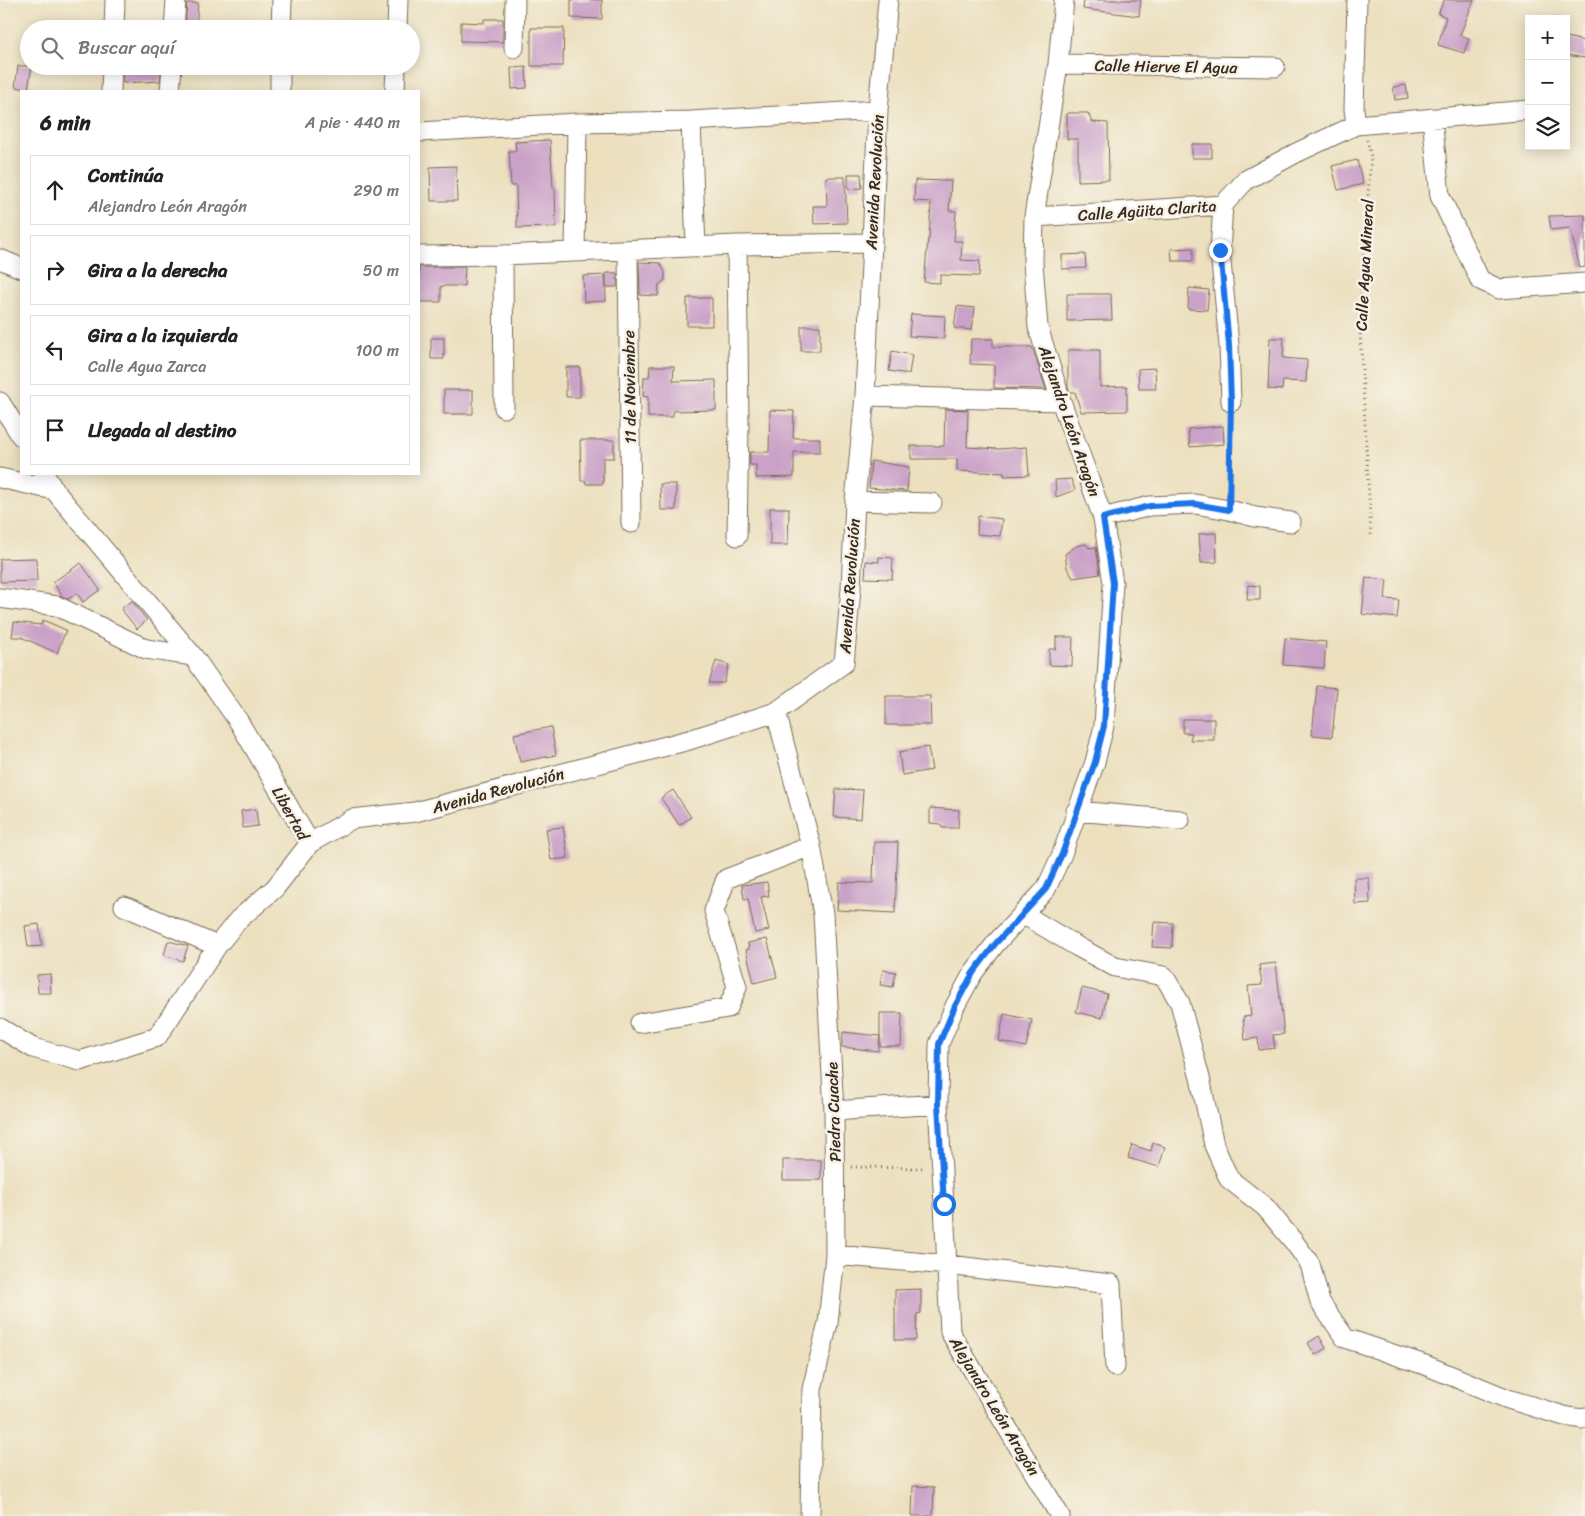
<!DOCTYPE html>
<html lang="es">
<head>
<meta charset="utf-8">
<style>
  body { margin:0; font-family:Sriracha,sans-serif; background:#f6f6f6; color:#222 }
  .controls { position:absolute; right:15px; top:15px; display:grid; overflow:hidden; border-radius:0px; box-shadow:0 2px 12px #0003 }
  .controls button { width:45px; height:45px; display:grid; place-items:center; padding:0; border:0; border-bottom:1px solid #e0e0e0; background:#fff; color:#222; font:25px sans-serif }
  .stop { position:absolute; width:15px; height:15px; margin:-11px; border:4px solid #1a73e8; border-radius:50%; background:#fff }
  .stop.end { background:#1a73e8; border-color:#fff; box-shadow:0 1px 5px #0008 }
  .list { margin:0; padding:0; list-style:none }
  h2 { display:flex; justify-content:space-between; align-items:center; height:65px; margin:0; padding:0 20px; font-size:21px }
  h2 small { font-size:16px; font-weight:400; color:#767676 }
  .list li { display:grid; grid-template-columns:32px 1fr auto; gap:15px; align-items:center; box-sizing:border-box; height:70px; margin:0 10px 10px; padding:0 10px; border:1px solid #e0e0e0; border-radius:0px }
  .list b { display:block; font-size:19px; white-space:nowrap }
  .list p { margin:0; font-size:16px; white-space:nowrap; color:#767676 }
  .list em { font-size:16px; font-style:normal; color:#767676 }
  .icon { flex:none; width:28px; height:28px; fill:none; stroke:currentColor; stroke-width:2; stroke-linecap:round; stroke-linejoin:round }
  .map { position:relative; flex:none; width:1585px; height:1516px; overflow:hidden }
  .search { position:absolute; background:#fff; box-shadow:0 2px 12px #0003; left:20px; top:20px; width:400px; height:55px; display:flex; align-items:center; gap:12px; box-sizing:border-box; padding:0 18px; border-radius:28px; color:#767676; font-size:19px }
  .panel { position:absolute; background:#fff; box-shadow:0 2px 12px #0003; left:20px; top:90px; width:400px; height:385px; border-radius:0px }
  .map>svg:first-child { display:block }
</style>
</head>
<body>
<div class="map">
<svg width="1585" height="1516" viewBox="0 0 1585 1516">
  <rect width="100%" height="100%" fill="#f7f3e8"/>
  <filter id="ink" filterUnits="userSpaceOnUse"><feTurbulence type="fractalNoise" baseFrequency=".02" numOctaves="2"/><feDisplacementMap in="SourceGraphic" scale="10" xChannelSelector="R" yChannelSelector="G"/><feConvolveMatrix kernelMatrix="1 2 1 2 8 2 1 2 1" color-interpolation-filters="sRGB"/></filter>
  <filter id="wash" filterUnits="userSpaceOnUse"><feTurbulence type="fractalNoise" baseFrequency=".0096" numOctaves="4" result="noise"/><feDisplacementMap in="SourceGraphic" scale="20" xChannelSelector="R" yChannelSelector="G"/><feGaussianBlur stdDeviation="1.12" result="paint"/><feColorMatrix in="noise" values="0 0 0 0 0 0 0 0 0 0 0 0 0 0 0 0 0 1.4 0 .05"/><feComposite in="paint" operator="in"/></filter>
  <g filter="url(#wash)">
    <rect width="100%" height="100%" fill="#ece0bf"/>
    <g id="blocks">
      <path fill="#caa1c8" d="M571 0H602V19L571 18Z
        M1084 0H1141L1139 16 1083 9Z
        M1444 0H1474L1460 35 1469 38 1464 53 1438 45 1446 17 1438 14Z
        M187 3H198L196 29H185Z
        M484 19H503V42L461 41V22L484 23Z
        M531 28H564L563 66H531Z
        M1566 37 1585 41V58L1566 55Z
        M18 66H32L28 89 15 87Z
        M123 66H161L160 81 123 83Z
        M526 67 527 88 512 89 511 68Z
        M1406 85 1408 98 1395 100 1393 87Z
        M1067 113H1088L1092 122 1108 123 1109 180 1078 181V139H1067Z
        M550 140 553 188H555L556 227 517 228 516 186H511L509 151H516L515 142Z
        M1192 144H1212V158H1192Z
        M1357 160 1363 184 1338 190 1332 166Z
        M456 166 457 201H431L430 167Z
        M848 174H861L862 188 848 189Z
        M826 177H845L847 223 814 224 813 206H827Z
        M915 180 951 181 949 211H956L954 241H962L961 260 980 261 979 276 940 275V283L924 282 928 239H929L931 202 914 201Z
        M1585 215V267L1580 268 1570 228 1551 230 1549 216Z
        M1193 248V261H1172L1171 249Z
        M1085 254 1086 268 1062 269V255Z
        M639 262 660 263 665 272V280L659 285 658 296 640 295Z
        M419 267H465L464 286H441V302H419Z
        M606 273H617V287H606Z
        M605 275 606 301 584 302 583 276Z
        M1189 288 1209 290 1207 310 1188 309Z
        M1067 294H1111L1112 320 1067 321Z
        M687 298H712V326H687Z
        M957 306 975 308 972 330 954 328Z
        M911 314 945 316 944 338 909 336Z
        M801 326H820V351H801Z
        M431 338H444V359H431Z
        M1270 338H1284L1283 358 1307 360 1306 382 1283 381 1282 390 1268 389Z
        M971 339H993V347H1032L1046 389 994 388V365L970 364Z
        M1068 350H1100V387L1127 386V411L1081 412 1075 392H1070L1068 387Z
        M892 351 912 355 909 374 889 371Z
        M650 366H674L673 381 716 380V410L673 411V417H648V397L643 396 644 377H649Z
        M566 367H580V397H566Z
        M1155 368 1156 389H1139L1138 369Z
        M444 390H473V414H444Z
        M945 409 968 410 967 447 998 449 1027 447 1029 475 1004 476V473L957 471V459H911V446H944Z
        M770 410 794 411 793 438H820V452H794V477L756 478V465H750V452H769Z
        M1223 426 1224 444 1190 447 1188 429Z
        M580 440H614V458H603V484H586V481H581Z
        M871 461 909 467 907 491 869 488Z
        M1071 479 1075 490 1056 497 1055 480Z
        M660 484H676V510H661Z
        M770 508H789L788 545H770Z
        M978 516 1002 519 1000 536 977 534Z
        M1216 533 1217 562 1201 563 1199 534Z
        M1086 544 1089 548 1096 547 1100 574 1073 578 1067 568 1065 554 1076 546Z
        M879 557 893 558 892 579 865 578 866 561 879 562Z
        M36 558 37 581 0 582V559Z
        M81 563 100 590 83 602 77 593 68 599 62 596 53 582Z
        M1366 578 1387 580 1385 599 1399 600 1397 618 1362 614Z
        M1248 585 1260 586V600H1247Z
        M132 601 147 620 137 629 121 609Z
        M43 620 66 630 57 653 21 637H12L14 622 41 625Z
        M1056 637H1073L1072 666 1049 665V649H1056Z
        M1285 638 1326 642 1324 668 1283 665Z
        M716 661 729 665 724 683H709Z
        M1317 686 1337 688 1332 737 1312 735Z
        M886 696H930L931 725H886Z
        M1183 719H1214V740H1190L1192 733H1183Z
        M551 727 556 755 520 762 514 734Z
        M928 747 932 770 902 775 899 752Z
        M836 789 863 790 861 819 834 817Z
        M673 790 691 817 679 825 661 798Z
        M930 808 959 810 958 828H942L941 824 930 823Z
        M256 809 258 826 243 828 241 811Z
        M563 827 568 858 551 860 546 829Z
        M874 842H898L895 913 837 910 839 882 873 883Z
        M1354 878H1369L1370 903 1355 904Z
        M767 882 769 896 761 897 769 930 755 933 748 899H744L742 885Z
        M1154 922 1173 923 1172 948 1152 947Z
        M39 924 42 946 28 947 25 926Z
        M767 939 777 977 754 983 746 950 749 949 748 943Z
        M168 941 188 946 183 961 164 955Z
        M1276 963 1284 1034 1273 1035 1275 1048 1259 1050 1258 1038 1245 1040 1243 1017 1251 1016 1248 986 1262 985 1259 965Z
        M883 970 896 972 893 987 880 985Z
        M50 974 51 993H38L37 975Z
        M1082 988 1107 994 1102 1018 1076 1012Z
        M880 1013H902L901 1046H880Z
        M1004 1014 1032 1020 1026 1047 999 1041Z
        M843 1032 880 1036 878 1051 842 1047Z
        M1153 1143 1165 1147 1159 1167 1128 1158 1132 1145 1151 1151Z
        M783 1160H821V1180H783Z
        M921 1289V1313L917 1314 916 1340H895V1290Z
        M1319 1336 1326 1348 1315 1355 1308 1343Z
        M913 1486 934 1487 933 1516H912Z"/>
    </g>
  </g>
  <g filter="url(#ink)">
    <use href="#blocks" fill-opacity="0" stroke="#796a56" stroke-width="1"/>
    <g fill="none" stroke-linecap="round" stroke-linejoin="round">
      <defs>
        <path id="street" d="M114 29 115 0
          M174 29 176 0
          M281 29 282 0
          M397 29 398 0
          M514 48 515 0
          M1058 64 1275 67
          M111 91 112 66
          M170 91 172 66
          M280 91V66
          M395 91 396 66
          M1432 118 1440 196 1480 280 1499 289 1585 283
          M691 121 696 248
          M1356 125 1354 109 1357 0
          M419 132 577 123 691 121 878 110
          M1223 205 1220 251 1229 345 1231 402
          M1034 217 1223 205 1246 180 1296 153 1356 125 1529 110
          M737 245 739 425 737 536
          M628 251 631 523
          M575 252 577 123
          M503 255 504 408
          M419 256 503 255 737 245 871 243
          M0 259 21 268
          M865 396 1061 401
          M0 402 21 436
          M44 474 54 490 193 656 239 722 310 843
          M0 478 54 490
          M855 501 932 503
          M1103 518 1150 506 1195 504 1229 510 1255 517 1291 522
          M0 598 57 606 146 649 193 656
          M776 712 811 846 823 914 834 1111 835 1255 828 1323 812 1389 810 1516
          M1076 811 1180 820
          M124 906 217 946
          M1023 914 1078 947 1115 967 1164 976 1180 1003 1200 1078 1214 1145 1229 1179 1265 1207 1294 1242 1310 1264 1320 1302 1345 1338 1425 1365 1508 1399 1564 1416 1582 1419 1585 1417
          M640 1023 728 1008 737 987 714 911 726 879 811 846
          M0 1028 33 1048 80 1061 157 1037 217 946 238 920 275 888 310 843 352 819 415 812 689 740 776 712 844 663 851 589 855 501 865 396 878 110 888 0
          M834 1111 938 1104
          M835 1255 948 1265 1111 1284 1115 1367
          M1060 1516 950 1332 944 1204 938 1104 939 1044 955 1006 973 973 996 943 1046 889 1062 854 1095 762 1104 726 1113 583 1103 518 1061 401 1038 327 1033 263 1034 217 1058 64 1064 0"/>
      </defs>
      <use href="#street" stroke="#796a56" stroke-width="21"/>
      <path stroke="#796a56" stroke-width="3" stroke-dasharray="1 4" stroke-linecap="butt" d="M1367 140 1371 156 1359 312 1371 535
        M1230 493 1231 417
        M851 1167 925 1168"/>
      <use href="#street" stroke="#fff" stroke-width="19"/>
    </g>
  </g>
  <g fill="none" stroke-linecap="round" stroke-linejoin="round" filter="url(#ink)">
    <path stroke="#1a73e8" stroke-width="6" d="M944 1204 938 1104 939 1044 955 1006 973 973 996 943 1046 889 1062 854 1095 762 1104 726 1113 583 1103 518 1150 506 1195 504 1229 510 1231 402 1229 345 1220 250"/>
  </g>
  <g text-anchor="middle" stroke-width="5" stroke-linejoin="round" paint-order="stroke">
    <g font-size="16" fill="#3b2a1e" stroke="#f7f3e8">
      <text transform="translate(1166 66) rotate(1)" y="6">Calle Hierve El Agua</text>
      <text transform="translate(874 182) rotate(-87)" y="6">Avenida Revolución</text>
      <text transform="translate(1147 210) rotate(-4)" y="6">Calle Agüita Clarita</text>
      <text transform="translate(1364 265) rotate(-87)" y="6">Calle Agua Mineral</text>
      <text transform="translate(629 387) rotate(-91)" y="6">11 de Noviembre</text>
      <text transform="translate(1070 421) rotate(71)" y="6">Alejandro León Aragón</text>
      <text transform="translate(849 586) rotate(-86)" y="6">Avenida Revolución</text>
      <text transform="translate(498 790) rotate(-15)" y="6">Avenida Revolución</text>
      <text transform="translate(291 813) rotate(61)" y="6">Libertad</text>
      <text transform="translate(833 1112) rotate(-92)" y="6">Piedra Cuache</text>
      <text transform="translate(995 1406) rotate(59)" y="6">Alejandro León Aragón</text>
    </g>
  </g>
</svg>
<div class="controls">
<button>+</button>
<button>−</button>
<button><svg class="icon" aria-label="layers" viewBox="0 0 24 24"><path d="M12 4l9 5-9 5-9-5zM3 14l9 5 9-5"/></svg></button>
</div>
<div class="stop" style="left:944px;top:1204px"></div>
<div class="stop end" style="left:1220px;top:250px"></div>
<div class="search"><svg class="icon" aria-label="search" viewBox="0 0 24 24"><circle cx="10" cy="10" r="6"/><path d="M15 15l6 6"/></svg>Buscar aquí</div>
<section class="panel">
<h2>6 min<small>A pie · 440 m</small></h2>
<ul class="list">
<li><svg class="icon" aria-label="ahead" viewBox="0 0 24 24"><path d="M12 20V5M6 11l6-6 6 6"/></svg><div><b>Continúa</b><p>Alejandro León Aragón</p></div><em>290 m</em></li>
<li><svg class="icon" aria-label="right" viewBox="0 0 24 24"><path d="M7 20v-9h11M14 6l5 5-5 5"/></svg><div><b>Gira a la derecha</b></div><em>50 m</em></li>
<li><svg class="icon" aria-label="left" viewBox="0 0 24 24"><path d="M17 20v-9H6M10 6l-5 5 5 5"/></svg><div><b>Gira a la izquierda</b><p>Calle Agua Zarca</p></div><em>100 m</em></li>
<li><svg class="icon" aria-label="arrive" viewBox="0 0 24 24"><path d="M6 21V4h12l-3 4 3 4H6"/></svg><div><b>Llegada al destino</b></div></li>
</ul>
</section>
</div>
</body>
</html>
